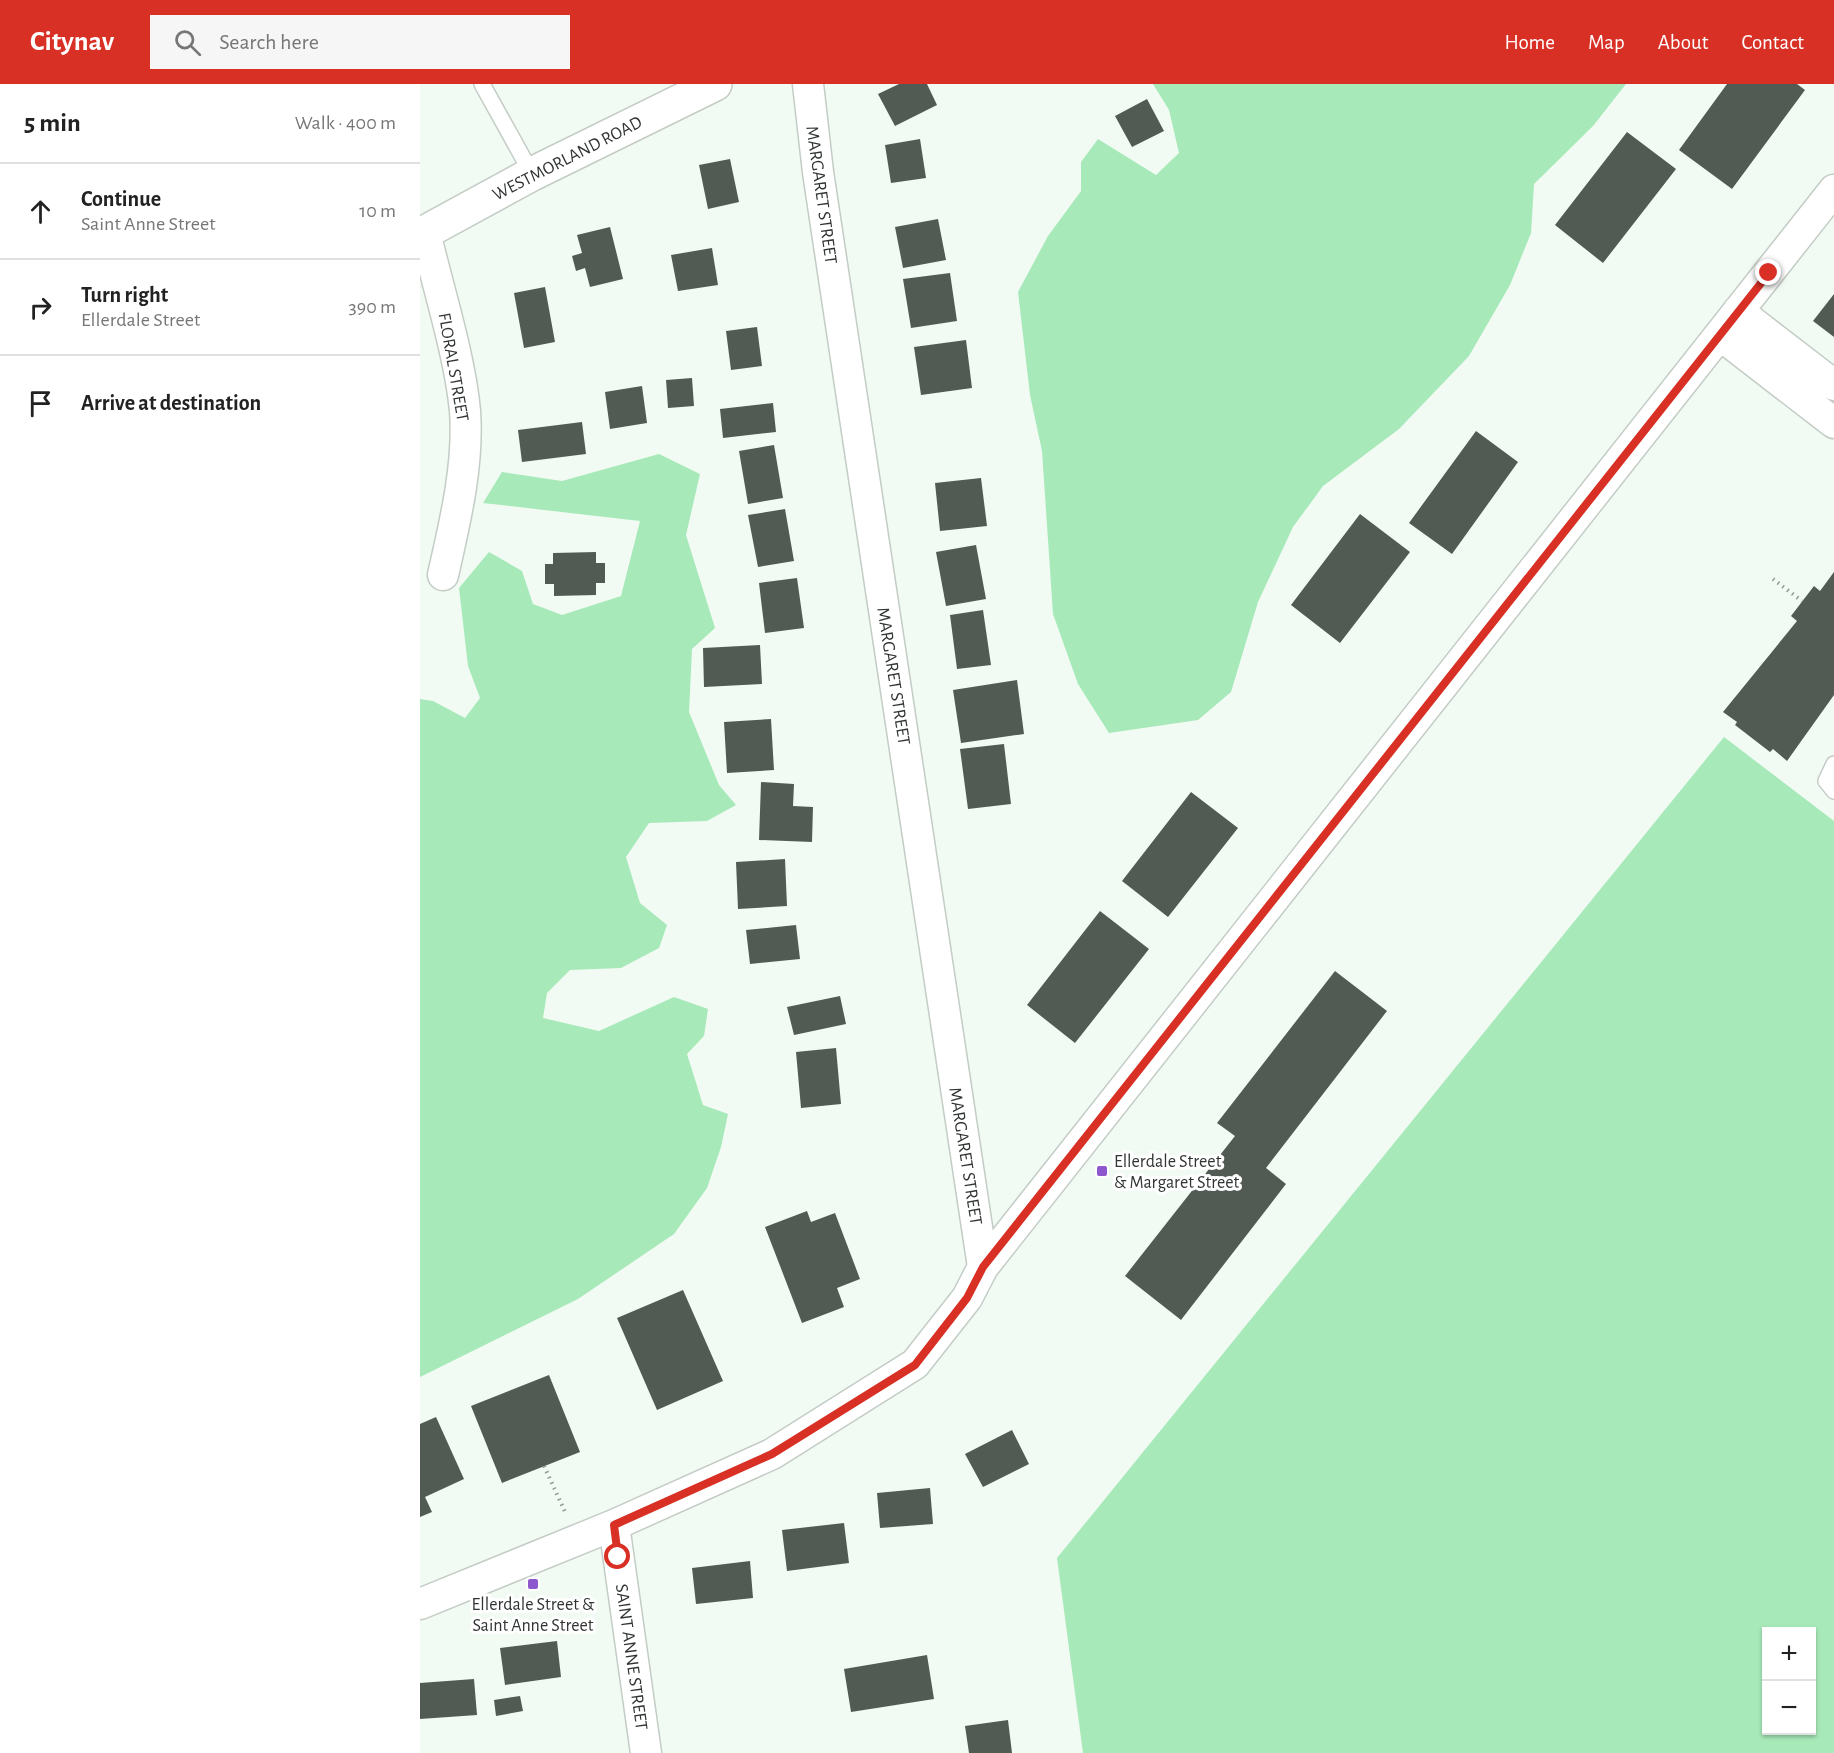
<!DOCTYPE html>
<html lang="en">
<head>
<meta charset="utf-8">
<style>
  body { margin:0; font-family:"Alegreya Sans",sans-serif; background:#f6f6f6; color:#222 }
  .controls { position:absolute; right:18px; bottom:18px; display:grid; overflow:hidden; border-radius:0px; box-shadow:0 2px 4px #0004 }
  .controls button { width:54px; height:54px; display:grid; place-items:center; padding:0; border:0; border-bottom:2px solid #e0e0e0; background:#fff; color:#222; font:30px sans-serif }
  .stop { position:absolute; width:18px; height:18px; margin:-14px; border:4px solid #d93025; border-radius:50%; background:#fff }
  .stop.end { background:#d93025; border-color:#fff; box-shadow:0 2px 6px #0008 }
  .list { margin:0; padding:0; list-style:none }
  h2 { display:flex; justify-content:space-between; align-items:center; height:78px; margin:0; padding:0 24px; font-size:26px }
  h2 small { font-size:20px; font-weight:400; color:#767676 }
  .list li { display:grid; grid-template-columns:39px 1fr auto; gap:18px; align-items:center; box-sizing:border-box; height:96px; padding:0 24px; border-top:2px solid #e0e0e0 }
  .list b { display:block; font-size:22px; white-space:nowrap }
  .list p { margin:0; font-size:20px; white-space:nowrap; color:#767676 }
  .list em { font-size:20px; font-style:normal; color:#767676 }
  .icon { flex:none; width:33px; height:33px; fill:none; stroke:currentColor; stroke-width:2; stroke-linecap:round; stroke-linejoin:round }
  .map { position:relative; flex:none; width:1414px; height:1669px; overflow:hidden }
  header { display:flex; align-items:center; gap:36px; box-sizing:border-box; height:84px; padding:0 30px; background:#d93025; color:#fff }
  header strong { font-size:28px }
  nav { display:flex; gap:33px; margin-inline-start:auto; font-size:21px }
  .search { width:420px; height:54px; background:#f6f6f6; display:flex; align-items:center; gap:15px; box-sizing:border-box; padding:0 21px; border-radius:0px; color:#767676; font-size:22px }
  main { display:flex }
  aside { flex:1; background:#fff }
  .map>svg:first-child { display:block }
</style>
</head>
<body>
<header>
<strong>Citynav</strong>
<div class="search"><svg class="icon" aria-label="search" viewBox="0 0 24 24"><circle cx="10" cy="10" r="6"/><path d="M15 15l6 6"/></svg>Search here</div>
<nav><a>Home</a><a>Map</a><a>About</a><a>Contact</a></nav>
</header>
<main>
<aside>
<h2>5 min<small>Walk · 400 m</small></h2>
<ul class="list">
<li><svg class="icon" aria-label="ahead" viewBox="0 0 24 24"><path d="M12 20V5M6 11l6-6 6 6"/></svg><div><b>Continue</b><p>Saint Anne Street</p></div><em>10 m</em></li>
<li><svg class="icon" aria-label="right" viewBox="0 0 24 24"><path d="M7 20v-9h11M14 6l5 5-5 5"/></svg><div><b>Turn right</b><p>Ellerdale Street</p></div><em>390 m</em></li>
<li><svg class="icon" aria-label="arrive" viewBox="0 0 24 24"><path d="M6 21V4h12l-3 4 3 4H6"/></svg><div><b>Arrive at destination</b></div></li>
</ul>
</aside>
<div class="map">
<svg width="1414" height="1669" viewBox="0 0 1414 1669">
  <rect width="100%" height="100%" fill="#f1fbf3"/>
  <path fill="#a7e9b9" fill-rule="evenodd" d="M733 0H1206L1173 42 1114 100 1111 149 1090 201 1049 272 979 345 903 402 873 443 838 518 811 608 778 636 689 649 658 600 633 530 622 367 610 311 598 208 628 152 661 107V78L678 55 736 91 759 69 749 26Z
    M239 370 280 390 266 451 295 544 272 565 269 628 299 701 316 721 287 737 229 739 206 773 220 819 247 841 239 864 201 884 150 886 127 909 123 934 179 947 254 913 288 925 284 952 267 970 283 1021 308 1030 301 1063 287 1104 254 1150 158 1215 0 1293V615L13 617 45 634 60 614 48 582 39 504 69 468 102 487 113 520 142 531 201 512 220 437 63 419 82 388 142 397Z
    M1304 653 1414 737V1669H663L637 1474ZM1346 1548H1392V1646H1346Z"/>
  <path fill="#525a54" d="M479 0H507L517 21 475 42 458 10Z
    M1307 0H1377L1385 6 1312 105 1259 66Z
    M727 15 744 47 712 63 695 32Z
    M1207 48 1256 85 1183 179 1135 141Z
    M500 55 506 94 471 99 465 61Z
    M310 75 319 118 288 125 279 81Z
    M518 135 526 176 483 184 475 143Z
    M190 143 203 195 170 203 165 184 156 187 152 172 162 169 157 151Z
    M292 164 298 201 258 207 251 171Z
    M530 189 537 237 491 244 483 195Z
    M125 203 135 258 104 264 94 209Z
    M1414 210V253L1393 237Z
    M337 243 342 282 311 286 306 247Z
    M546 256 552 304 501 311 494 263Z
    M272 294 274 322 248 324 246 296Z
    M222 302 227 339 190 345 185 308Z
    M353 319 356 348 303 354 300 325Z
    M162 338 166 370 102 378 98 346Z
    M1056 347 1098 378 1032 470 989 439Z
    M354 361 363 414 328 420 319 367Z
    M561 394 567 442 520 447 515 399Z
    M365 425 374 477 338 483 328 431Z
    M940 430 990 468 920 559 871 521Z
    M556 461 566 515 526 522 516 468Z
    M176 468V479H185V499H176V511L134 512V500H125V480H133V469Z
    M1414 488V611L1367 677 1353 665 1350 668 1315 641 1317 638 1303 628 1377 537 1371 532 1394 502 1400 507Z
    M377 494 384 544 345 549 339 499Z
    M563 526 571 581 537 585 530 531Z
    M340 561 342 600 284 603 283 564Z
    M597 596 604 650 541 659 533 606Z
    M351 635 354 686 307 689 304 638Z
    M584 660 591 720 548 725 540 665Z
    M341 698 374 700 373 722 393 723 392 758 339 756Z
    M771 708 818 744 748 833 702 797Z
    M365 775 367 822 318 825 316 778Z
    M680 827 729 865 655 959 607 921Z
    M376 841 380 875 330 880 326 846Z
    M915 887 967 927 846 1084 866 1100 761 1236 705 1192 815 1052 797 1039Z
    M420 912 426 940 374 951 367 923Z
    M416 964 421 1020 381 1024 376 968Z
    M387 1127 391 1138 415 1129 440 1195 417 1204 424 1223 382 1239 345 1143Z
    M263 1206 303 1297 237 1326 197 1234Z
    M129 1291 160 1368 82 1399 51 1322Z
    M16 1333 44 1395 5 1413 12 1428 0 1433V1340Z
    M592 1346 609 1380 563 1403 545 1370Z
    M510 1404 513 1440 460 1444 457 1409Z
    M424 1439 429 1479 367 1487 362 1446Z
    M330 1477 333 1514 276 1520 272 1484Z
    M137 1557 141 1593 85 1601 80 1564Z
    M507 1571 514 1615 431 1628 424 1585Z
    M54 1595 57 1631 0 1635V1599Z
    M100 1612 103 1627 76 1632 74 1616Z
    M588 1636 592 1669H549L545 1642Z"/>
  <g fill="none" stroke-linecap="round" stroke-linejoin="round">
    <defs>
      <path id="service" d="M62 0 112 90
        M1414 680 1406 697 1414 707"/>
      <path id="minor" d="M388 0 398 88 563 1183
        M5 148C18 204 40 272 45 327 49 381 35 438 23 491
        M1318 227 1414 301
        M1300 251 1414 339
        M194 1441 226 1669
        M0 1520 194 1441 352 1370 495 1280 547 1214 563 1183 1414 106"/>
      <path id="tertiary" d="M0 151 112 90 295 0"/>
    </defs>
    <use href="#service" stroke="#c3ccc5" stroke-width="18"/>
    <use href="#minor" stroke="#c3ccc5" stroke-width="33"/>
    <use href="#tertiary" stroke="#c3ccc5" stroke-width="36"/>
    <path stroke="#949b95" stroke-width="4" stroke-dasharray="1.5 4.5" stroke-linecap="butt" d="M1353 495 1382 517
      M124 1382 146 1430"/>
    <use href="#service" stroke="#fff" stroke-width="15"/>
    <use href="#minor" stroke="#fff" stroke-width="30"/>
    <use href="#tertiary" stroke="#fff" stroke-width="33"/>
  </g>
  <g fill="none" stroke-linecap="round" stroke-linejoin="round">
    <path stroke="#d93025" stroke-width="8" d="M198 1473 194 1441 352 1370 495 1281 547 1214 563 1183 1349 189"/>
  </g>
  <g fill="#8e57ce" stroke="#fff" stroke-width="2">
    <rect x="676" y="1081" width="12" height="12" rx="3"/>
    <rect x="107" y="1494" width="12" height="12" rx="3"/>
  </g>
  <g text-anchor="middle" stroke-width="6" stroke-linejoin="round" paint-order="stroke">
    <g font-size="18" fill="#313532" stroke="#fff">
      <text transform="translate(147 74) rotate(-27)" y="6">WESTMORLAND ROAD</text>
      <text transform="translate(402 111) rotate(82)" y="6">MARGARET STREET</text>
      <text transform="translate(34 283) rotate(80)" y="6">FLORAL STREET</text>
      <text transform="translate(474 592) rotate(81)" y="6">MARGARET STREET</text>
      <text transform="translate(546 1072) rotate(81)" y="6">MARGARET STREET</text>
      <text transform="translate(212 1573) rotate(82)" y="6">SAINT ANNE STREET</text>
    </g>
    <g font-size="18" fill="#313532" stroke="#fff" text-anchor="start">
      <text x="694" y="1083">Ellerdale Street<tspan x="694" dy="21">&amp; Margaret Street</tspan></text>
      <text x="113" y="1526" text-anchor="middle">Ellerdale Street &amp;<tspan x="113" dy="21">Saint Anne Street</tspan></text>
    </g>
  </g>
</svg>
<div class="controls">
<button>+</button>
<button>−</button>
</div>
<div class="stop" style="left:198px;top:1473px"></div>
<div class="stop end" style="left:1349px;top:189px"></div>
</div>
</main>
</body>
</html>
